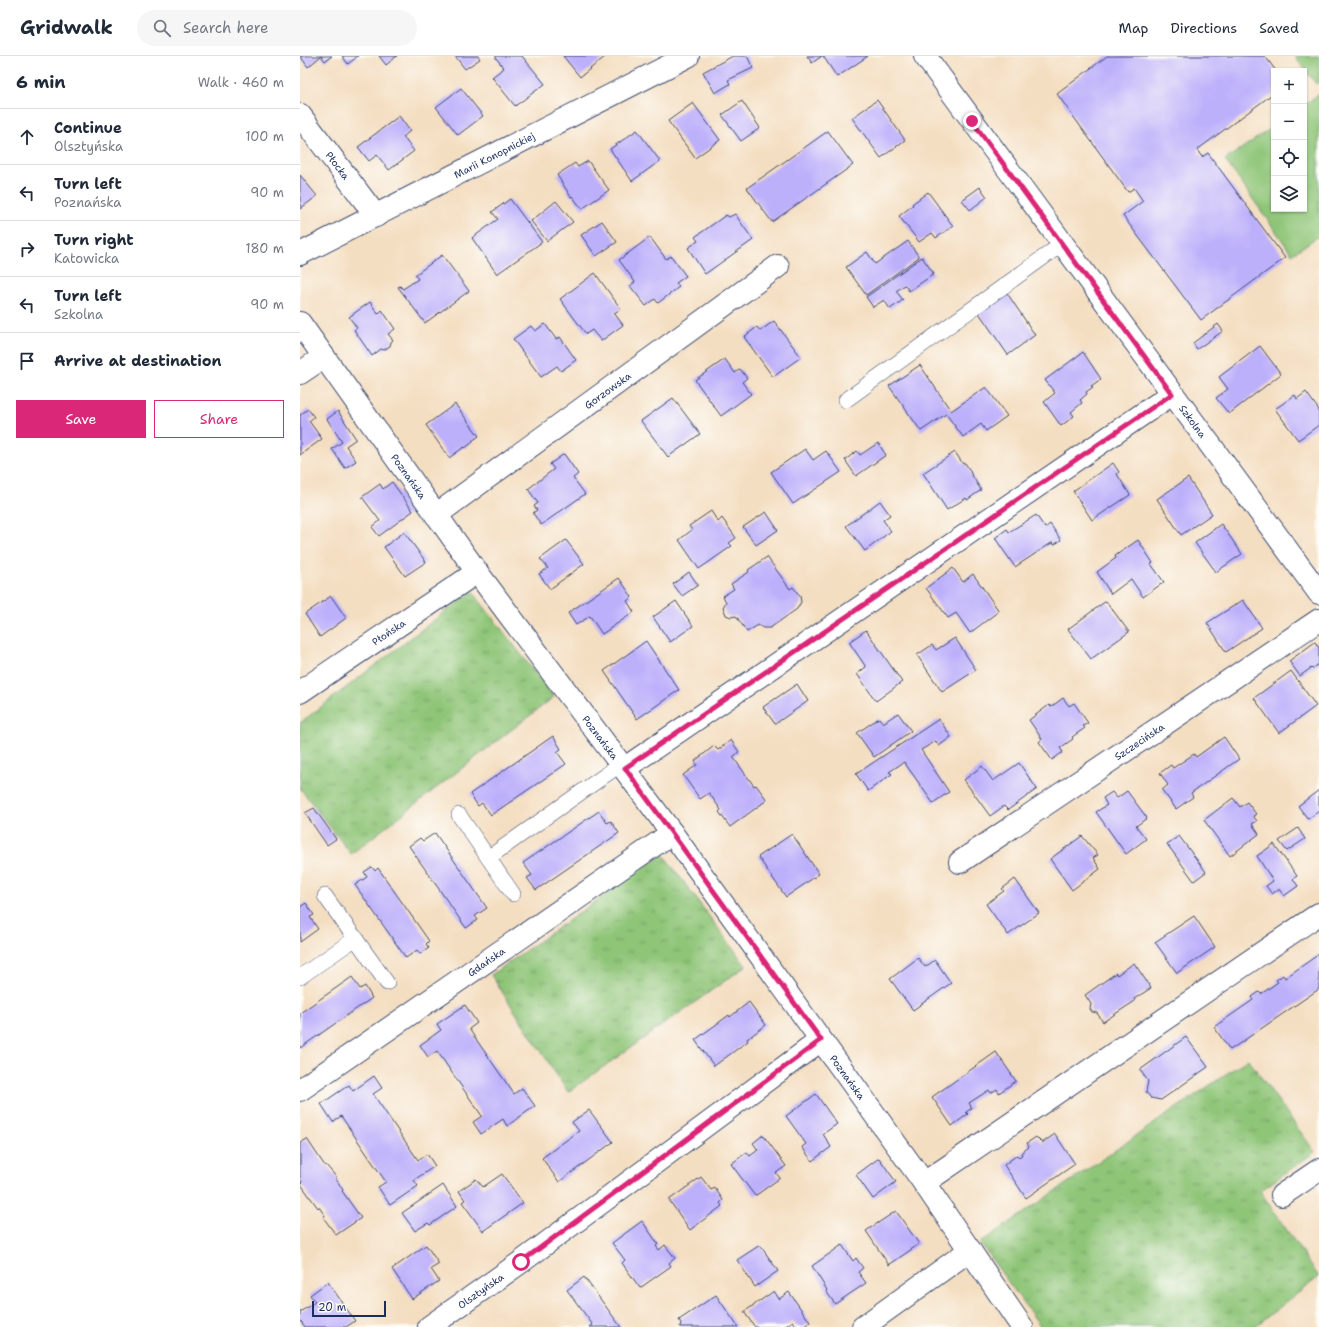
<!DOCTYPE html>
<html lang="en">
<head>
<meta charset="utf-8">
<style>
  body { margin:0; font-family:"Shantell Sans",sans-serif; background:#f6f6f7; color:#1f2937 }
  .controls { position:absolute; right:12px; top:12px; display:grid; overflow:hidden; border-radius:0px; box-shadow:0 1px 3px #0004 }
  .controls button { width:36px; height:36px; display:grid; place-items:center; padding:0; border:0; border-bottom:1px solid #e0e1e3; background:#fff; color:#1f2937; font:20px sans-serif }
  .scale { position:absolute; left:12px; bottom:10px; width:74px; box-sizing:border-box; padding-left:4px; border:2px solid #1b2f5e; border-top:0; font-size:11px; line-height:14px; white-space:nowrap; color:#1b2f5e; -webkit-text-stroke:3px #fdfcf7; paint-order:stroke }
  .stop { position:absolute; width:12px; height:12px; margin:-9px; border:3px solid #db2777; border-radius:50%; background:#fff }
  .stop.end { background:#db2777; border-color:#fff; box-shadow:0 1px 4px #0008 }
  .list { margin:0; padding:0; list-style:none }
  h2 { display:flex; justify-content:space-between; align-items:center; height:52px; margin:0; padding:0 16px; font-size:17px }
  h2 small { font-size:13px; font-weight:400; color:#747a83 }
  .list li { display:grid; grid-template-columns:26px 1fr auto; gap:12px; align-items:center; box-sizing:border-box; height:56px; padding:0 16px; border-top:1px solid #e0e1e3 }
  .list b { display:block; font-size:15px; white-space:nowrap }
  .list p { margin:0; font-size:13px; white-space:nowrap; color:#747a83 }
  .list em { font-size:13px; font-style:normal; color:#747a83 }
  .actions { display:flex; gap:8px; padding:12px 16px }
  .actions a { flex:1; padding:9px 0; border:1px solid #db2777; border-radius:0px; text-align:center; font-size:14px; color:#db2777 }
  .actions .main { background:#db2777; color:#fff }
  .icon { flex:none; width:22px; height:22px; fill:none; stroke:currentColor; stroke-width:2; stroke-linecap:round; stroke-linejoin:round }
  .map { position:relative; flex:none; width:1019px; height:1271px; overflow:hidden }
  header { display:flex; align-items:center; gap:24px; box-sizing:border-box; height:56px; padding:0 20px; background:#fff; border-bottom:1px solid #e0e1e3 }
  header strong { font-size:19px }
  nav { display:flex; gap:22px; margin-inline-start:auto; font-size:14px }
  .search { width:280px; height:36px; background:#f6f6f7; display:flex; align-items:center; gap:10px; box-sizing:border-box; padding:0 14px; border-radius:22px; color:#747a83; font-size:15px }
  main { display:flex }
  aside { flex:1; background:#fff }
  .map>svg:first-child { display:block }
</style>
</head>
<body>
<header>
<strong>Gridwalk</strong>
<div class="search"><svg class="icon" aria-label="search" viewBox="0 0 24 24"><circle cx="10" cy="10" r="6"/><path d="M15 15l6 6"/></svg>Search here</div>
<nav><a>Map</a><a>Directions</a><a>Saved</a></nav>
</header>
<main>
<aside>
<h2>6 min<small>Walk · 460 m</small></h2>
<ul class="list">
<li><svg class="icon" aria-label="ahead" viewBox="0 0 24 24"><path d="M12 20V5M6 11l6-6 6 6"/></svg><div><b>Continue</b><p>Olsztyńska</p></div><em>100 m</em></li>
<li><svg class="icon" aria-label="left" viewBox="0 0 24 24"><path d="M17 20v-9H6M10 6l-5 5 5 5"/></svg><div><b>Turn left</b><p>Poznańska</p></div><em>90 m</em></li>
<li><svg class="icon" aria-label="right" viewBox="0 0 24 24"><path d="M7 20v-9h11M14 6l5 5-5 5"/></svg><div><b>Turn right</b><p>Katowicka</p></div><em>180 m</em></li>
<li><svg class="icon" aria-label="left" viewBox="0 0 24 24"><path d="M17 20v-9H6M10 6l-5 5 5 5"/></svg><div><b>Turn left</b><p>Szkolna</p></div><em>90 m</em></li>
<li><svg class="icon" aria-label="arrive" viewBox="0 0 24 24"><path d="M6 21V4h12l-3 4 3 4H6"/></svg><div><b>Arrive at destination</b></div></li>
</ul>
<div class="actions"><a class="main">Save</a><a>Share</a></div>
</aside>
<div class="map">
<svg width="1019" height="1271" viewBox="0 0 1019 1271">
  <defs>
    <pattern id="grass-tufts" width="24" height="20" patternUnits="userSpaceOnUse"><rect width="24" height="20" fill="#8ec577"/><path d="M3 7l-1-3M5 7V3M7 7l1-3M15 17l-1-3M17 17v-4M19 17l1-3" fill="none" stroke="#73a065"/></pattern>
  </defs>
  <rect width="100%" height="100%" fill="#fdfcf7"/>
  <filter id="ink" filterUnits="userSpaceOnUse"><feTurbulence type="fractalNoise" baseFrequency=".025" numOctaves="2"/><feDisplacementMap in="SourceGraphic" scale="8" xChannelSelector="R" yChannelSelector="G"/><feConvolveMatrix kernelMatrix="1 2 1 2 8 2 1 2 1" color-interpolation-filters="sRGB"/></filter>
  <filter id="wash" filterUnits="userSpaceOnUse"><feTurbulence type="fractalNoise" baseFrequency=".012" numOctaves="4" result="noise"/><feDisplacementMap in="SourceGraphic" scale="16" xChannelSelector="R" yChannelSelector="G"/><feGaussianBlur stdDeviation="0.9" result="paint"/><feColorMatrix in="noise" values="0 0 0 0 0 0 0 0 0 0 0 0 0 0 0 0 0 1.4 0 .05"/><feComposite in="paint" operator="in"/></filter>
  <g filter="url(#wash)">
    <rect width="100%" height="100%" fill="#f4dec1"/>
    <path fill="url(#grass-tufts)" stroke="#547a6a" d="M172 535 254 641 51 798 0 732V667Z
      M363 798 446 910 268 1036 191 919Z
      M948 1003 1015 1096 960 1135 1019 1221 954 1271H741L680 1187Z"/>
    <path fill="#8ec577" stroke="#547a6a" d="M995 0H1019V26L1016 28Z
      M1019 38V180L992 198 925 104 974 70V153H1004V49Z"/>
    <g id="blocks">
      <path fill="#bdb0fb" d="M0 0H32L25 5 21 0 8 11Z
        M42 0H58L48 8Z
        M79 0H97L86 9Z
        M155 0H178L180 3 165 13Z
        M196 0H222L245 28 215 50 192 21 204 12 196 2Z
        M263 0H306L280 21Z
        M433 0H447L453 12 428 24 430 28 415 37 403 16Z
        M507 0H522L512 7Z
        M523 0H568L537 21Z
        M807 0H965L976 15H974V37L897 94 902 101 908 97 985 202 901 264 823 160 843 145 834 132 828 136 757 38Z
        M161 32 183 60 158 79 136 51Z
        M577 44 605 84 581 102 552 62Z
        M442 45 460 72 441 85 422 59Z
        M393 47 420 84 395 102 368 65Z
        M99 60 110 75 103 81 114 95 89 114 77 99 69 105 58 91Z
        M337 74 360 105 332 125 310 93Z
        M528 75 553 109 472 166 447 132Z
        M288 105 309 134 282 153 272 140 271 141 257 119 275 107 278 111Z
        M0 119 17 140 0 153Z
        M680 131 687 141 670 154 662 144Z
        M628 136 653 170 636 182 632 177 619 186 599 160 613 149 612 148Z
        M210 143 242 186 197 218 172 182 198 163 192 156Z
        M256 145 273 166 247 185 231 165Z
        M435 158 453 184 405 218 388 192 398 185 395 181 426 159 429 161Z
        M302 165 317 186 296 200 281 179Z
        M350 181 366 203 371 200 386 220 376 227 379 231 358 247 355 243 346 250 330 230 335 226 319 204Z
        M608 185 619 201 566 239 546 211 567 196 575 208Z
        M142 199 169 235 125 267 98 231 100 230 103 233 118 223 115 219Z
        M622 201 634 218 609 235 605 229 596 235 603 244 590 253 584 244 573 251 566 241Z
        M295 217 321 253 314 257 323 269 301 285 292 274 286 278 260 243Z
        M707 237 735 279 708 299 679 257Z
        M70 246 78 258 82 254 95 273 88 278 93 284 91 286 90 290 84 294 81 293 72 300 54 274 57 272 49 261Z
        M474 265 501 301 473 321 444 281 457 271 460 275Z
        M245 268 256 283 260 281 276 304 261 315 257 310 241 321 213 283 231 270 235 275Z
        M918 268 923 275 897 293 893 287Z
        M960 290 981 318 929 358 916 342 928 333 919 321Z
        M783 296 801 323 791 330 793 331 786 336 787 338 780 344 782 347 771 356 774 360 761 370 744 346 755 337 745 324Z
        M425 303 435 317 440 313 447 322 442 326 451 338 421 360 395 324Z
        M620 309 651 355 686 331 707 360 686 375 681 368 663 381 646 358 621 375 589 330Z
        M1006 336 1019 354V369L998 384 975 353 995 339 997 343Z
        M373 342 400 378 368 401 341 365Z
        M155 348 179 380 172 385 173 386 165 392 164 391 149 402 126 369Z
        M8 353 14 361 9 365 22 383 0 399V359Z
        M38 355 56 383 46 390 56 405 45 412 32 393 42 386 27 363Z
        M578 387 586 399 556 420 545 404 557 395 560 399Z
        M505 393 513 404 526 395 541 416 493 448 471 416Z
        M655 396 663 408 665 407 671 416H670L681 434 667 444 666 442 647 454 623 417Z
        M264 398 278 418 273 422 285 438 241 469 233 457 237 454 234 450 238 447 228 433 254 413 250 408Z
        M813 407 819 416 817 418 830 439 792 464 773 435Z
        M888 422 912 458 881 479 857 443Z
        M92 426 113 455 79 480 72 471 80 465 62 441 80 428 83 433Z
        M580 445 590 459 583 464 591 475 565 495 546 470Z
        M411 455 418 466 422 462 436 482 429 487 432 490 399 513 379 484 392 474 389 470Z
        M466 456 478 474 456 489 443 471Z
        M736 459 745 472 750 468 761 484 754 489 753 486 715 511 695 482 707 473 709 476Z
        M921 468 942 498 916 516 895 487Z
        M104 476 126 506 105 520 84 491Z
        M266 484 284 508 250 533 239 518 248 512 240 503Z
        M838 484 853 507 851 508 864 526 843 541 831 523 811 538 797 516 816 502 815 500Z
        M467 501 490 533 493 531 500 540 501 546 497 553 470 572H463L458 569 447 576 436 560 431 561 426 559 423 551 426 546 423 540 434 533 431 528 449 516 448 514Z
        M653 512 663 526 673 518 699 555 670 577 656 557 648 562 626 532Z
        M389 516 398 529 382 540 373 528Z
        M319 522 332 541 327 545 334 556 302 578 290 560 276 569 268 557Z
        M31 540 46 562 20 581 5 558Z
        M943 544 962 572 926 596 907 567Z
        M376 545 393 570 370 586 353 561Z
        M806 545 829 576 791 603 768 573Z
        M566 574 602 626 576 645 557 618 566 611 549 586Z
        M655 582 676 614 642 636 617 599 632 589 636 594Z
        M346 585 379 634 337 663 304 615Z
        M1015 586 1019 592V608L1012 613 1011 612 1000 620 989 605Z
        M991 615 1016 650 979 677 954 642Z
        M497 628 508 645 475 668 463 651Z
        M763 642 769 650 774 647 788 667 783 670 785 672 772 681 773 683 760 692 763 696 752 704 739 686 742 683 729 664 749 649 751 651Z
        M598 657 611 675 574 701 557 677 579 662 583 667Z
        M639 663 651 681 639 690 636 685 621 694 649 736 633 747 604 706 589 716 592 718 568 735 556 718Z
        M253 680 261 693 257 696 266 708 191 759 182 747 178 750 170 738Z
        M924 681 939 703 891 737 893 741 876 753 862 734 868 729 860 717 871 709 873 712 894 698 896 701Z
        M431 684 439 696 433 701 454 730 456 729 467 744 430 771 419 756 421 754 409 737 400 743 383 719 397 709 395 705 414 690 418 694Z
        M719 707 737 733 708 754 704 750 690 760 664 724 682 710 693 725Z
        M1019 734V755L1008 763 998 750Z
        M827 735 847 762 836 770 846 783 826 798 796 756 807 749 803 742 812 736 817 742Z
        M933 742 940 751 947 746 956 758 953 760 957 765 952 768 959 778 930 800 904 764Z
        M14 752 36 783 27 789 5 757Z
        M299 755 307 767 311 765 319 777 236 834 227 822 232 819 223 807Z
        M998 772 1005 783 987 795 979 785Z
        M135 777 187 852 175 860 178 864 166 872 109 790 120 782 123 785Z
        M492 778 519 818 486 841 458 801Z
        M782 780 798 799 793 802 800 813 772 834 750 803Z
        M879 780 906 816 894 825 867 788Z
        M974 788 997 820 993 823 998 830 984 840 979 833 972 838 966 830 973 825 957 800Z
        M72 811 75 815 78 812 129 885 126 888 129 892 120 898 117 894 106 902 55 829 67 821 64 816Z
        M715 823 739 857 708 879 686 848 704 835 702 833Z
        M6 847 14 859 10 861 18 873 0 886V851Z
        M894 860 915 891 877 917 855 886Z
        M1019 898V933L930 994 914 971 953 944 952 941 959 936 961 938 978 926 976 924 983 919 985 922Z
        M618 902 625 911 635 904 651 927 613 954 590 923Z
        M834 907 851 932 834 943 835 945 803 966 797 957 792 956 790 953 791 948 785 939 816 917 817 919Z
        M52 921 60 933 65 930 72 942 0 992V957Z
        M449 946 466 969 447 983 448 985 414 1010 395 984 429 959 430 961Z
        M165 949 177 967 169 973 180 989 214 1038 222 1032 235 1050 207 1070 203 1063 181 1078 173 1066 182 1060 148 1011 137 995 128 1001 120 989 141 974 137 968Z
        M886 981 908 1011 861 1044 851 1042 846 1036 848 1025 840 1014Z
        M696 996 716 1025 699 1037 697 1033 691 1037 689 1034 669 1047 672 1052 666 1056 668 1058 652 1070 632 1041Z
        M74 1020 82 1032 73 1038 107 1088 118 1104 127 1098 135 1110 114 1124 118 1130 90 1149 78 1131 86 1126 75 1110 41 1060 33 1066 21 1048 49 1029 53 1035Z
        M516 1038 537 1068 523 1078 531 1091 512 1105 502 1091 506 1088 486 1060Z
        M289 1054 313 1086 259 1126 242 1102 279 1075 272 1066Z
        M755 1078 775 1108 726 1142 704 1109 717 1099 719 1101 722 1099 721 1097 729 1091 727 1087 736 1081 742 1087Z
        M463 1079 486 1110 476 1117 480 1122 455 1140 431 1108 447 1096 450 1100 458 1094 453 1087Z
        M7 1083 25 1110 26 1109 37 1122 36 1123 43 1134 42 1135 61 1162 36 1179 23 1161 25 1160 19 1151 18 1152 10 1141 8 1140V1138L0 1127 2 1126 0 1123V1087Z
        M579 1102 596 1126 573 1143 556 1119Z
        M202 1118 223 1147 183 1175 162 1146 165 1144 159 1135 176 1123 183 1131Z
        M401 1121 411 1134 415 1132 423 1144 420 1147 422 1150 390 1174 369 1144Z
        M143 1129 157 1150 130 1169 128 1167 115 1175 102 1157Z
        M596 1155 619 1188 589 1209 566 1175Z
        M342 1165 358 1188 356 1190 359 1194 365 1189 375 1202 369 1207 371 1210 340 1232 322 1207 325 1204 312 1187Z
        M126 1189 139 1208 131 1213 139 1225 112 1243 92 1213Z
        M460 1189 478 1215 455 1231 437 1204Z
        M542 1189 553 1205 556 1202 563 1212 558 1216 566 1227 535 1248 526 1235 527 1234 512 1210Z
        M284 1221 315 1263 321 1271H290L293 1269 267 1234Z
        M28 1226 55 1265 46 1271H5L0 1264V1256L15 1246 10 1239Z
        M474 1235 479 1243 489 1236 510 1266 503 1271H497L493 1265 484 1271H455L444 1256Z
        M416 1239 438 1271H380L381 1267 379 1264Z"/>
    </g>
  </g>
  <g filter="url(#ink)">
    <use href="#blocks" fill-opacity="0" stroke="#3c496d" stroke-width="1"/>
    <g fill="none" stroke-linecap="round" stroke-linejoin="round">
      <defs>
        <path id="lane" d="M546 344 762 188
          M159 759 213 838
          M188 802 321 708
          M25 840 87 927
          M0 921 56 882"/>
        <g id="street">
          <path id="s1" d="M625 0 1019 537"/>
          <path id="s2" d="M0 59 76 160"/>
          <path id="s3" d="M0 198 388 0"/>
          <path id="s4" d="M0 267 177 516 372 777 624 1127 722 1271"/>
          <path d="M0 317 24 301"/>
          <path id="s5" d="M136 459 478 210"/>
          <path id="s6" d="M0 636 177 516"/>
          <path d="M325 712 872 338"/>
          <path id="s7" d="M660 806 1019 564"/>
          <path id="s8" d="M0 1034 372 777"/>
          <path d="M624 1127 1019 858"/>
          <path d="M982 1139 1019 1114"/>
          <path id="s9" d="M129 1271 221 1206 521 984"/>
          <path d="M563 1271 670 1194"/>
        </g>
      </defs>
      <use href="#lane" stroke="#3c496d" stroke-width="16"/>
      <use href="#street" stroke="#3c496d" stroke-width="24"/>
      <use href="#lane" stroke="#fff" stroke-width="15"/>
      <use href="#street" stroke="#fff" stroke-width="22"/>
    </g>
  </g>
  <g fill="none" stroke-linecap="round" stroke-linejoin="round" filter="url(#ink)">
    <path stroke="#db2777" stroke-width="5" d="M221 1206 521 984 325 712 872 338 672 65"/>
  </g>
  <g text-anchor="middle" stroke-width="4" stroke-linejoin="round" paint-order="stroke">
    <g font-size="10" fill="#1b2f5e" stroke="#fdfcf7">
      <text dy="4" stroke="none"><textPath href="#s3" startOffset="218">Marii Konopnickiej</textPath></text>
      <text dy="4" stroke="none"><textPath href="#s2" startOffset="63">Płocka</textPath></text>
      <text dy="4" stroke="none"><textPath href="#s5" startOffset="212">Gorzowska</textPath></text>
      <text dy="4" stroke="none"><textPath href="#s1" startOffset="453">Szkolna</textPath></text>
      <text dy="4" stroke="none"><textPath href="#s4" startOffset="188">Poznańska</textPath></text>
      <text dy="4" stroke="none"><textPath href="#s6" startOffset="107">Płońska</textPath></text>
      <text dy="4" stroke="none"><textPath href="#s4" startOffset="512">Poznańska</textPath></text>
      <text dy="4" stroke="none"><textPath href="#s7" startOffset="216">Szczecińska</textPath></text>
      <text dy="4" stroke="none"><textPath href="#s8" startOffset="226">Gdańska</textPath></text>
      <text dy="4" stroke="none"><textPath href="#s4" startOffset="932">Poznańska</textPath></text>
      <text dy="4" stroke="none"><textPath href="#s9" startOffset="63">Olsztyńska</textPath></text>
    </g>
  </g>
</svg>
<div class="controls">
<button>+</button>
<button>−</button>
<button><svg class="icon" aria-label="locate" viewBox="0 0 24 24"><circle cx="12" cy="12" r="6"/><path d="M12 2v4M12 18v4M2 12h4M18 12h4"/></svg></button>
<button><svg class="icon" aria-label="layers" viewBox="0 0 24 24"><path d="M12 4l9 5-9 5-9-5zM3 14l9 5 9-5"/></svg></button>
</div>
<div class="scale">20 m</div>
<div class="stop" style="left:221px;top:1206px"></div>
<div class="stop end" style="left:672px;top:65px"></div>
</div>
</main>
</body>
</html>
